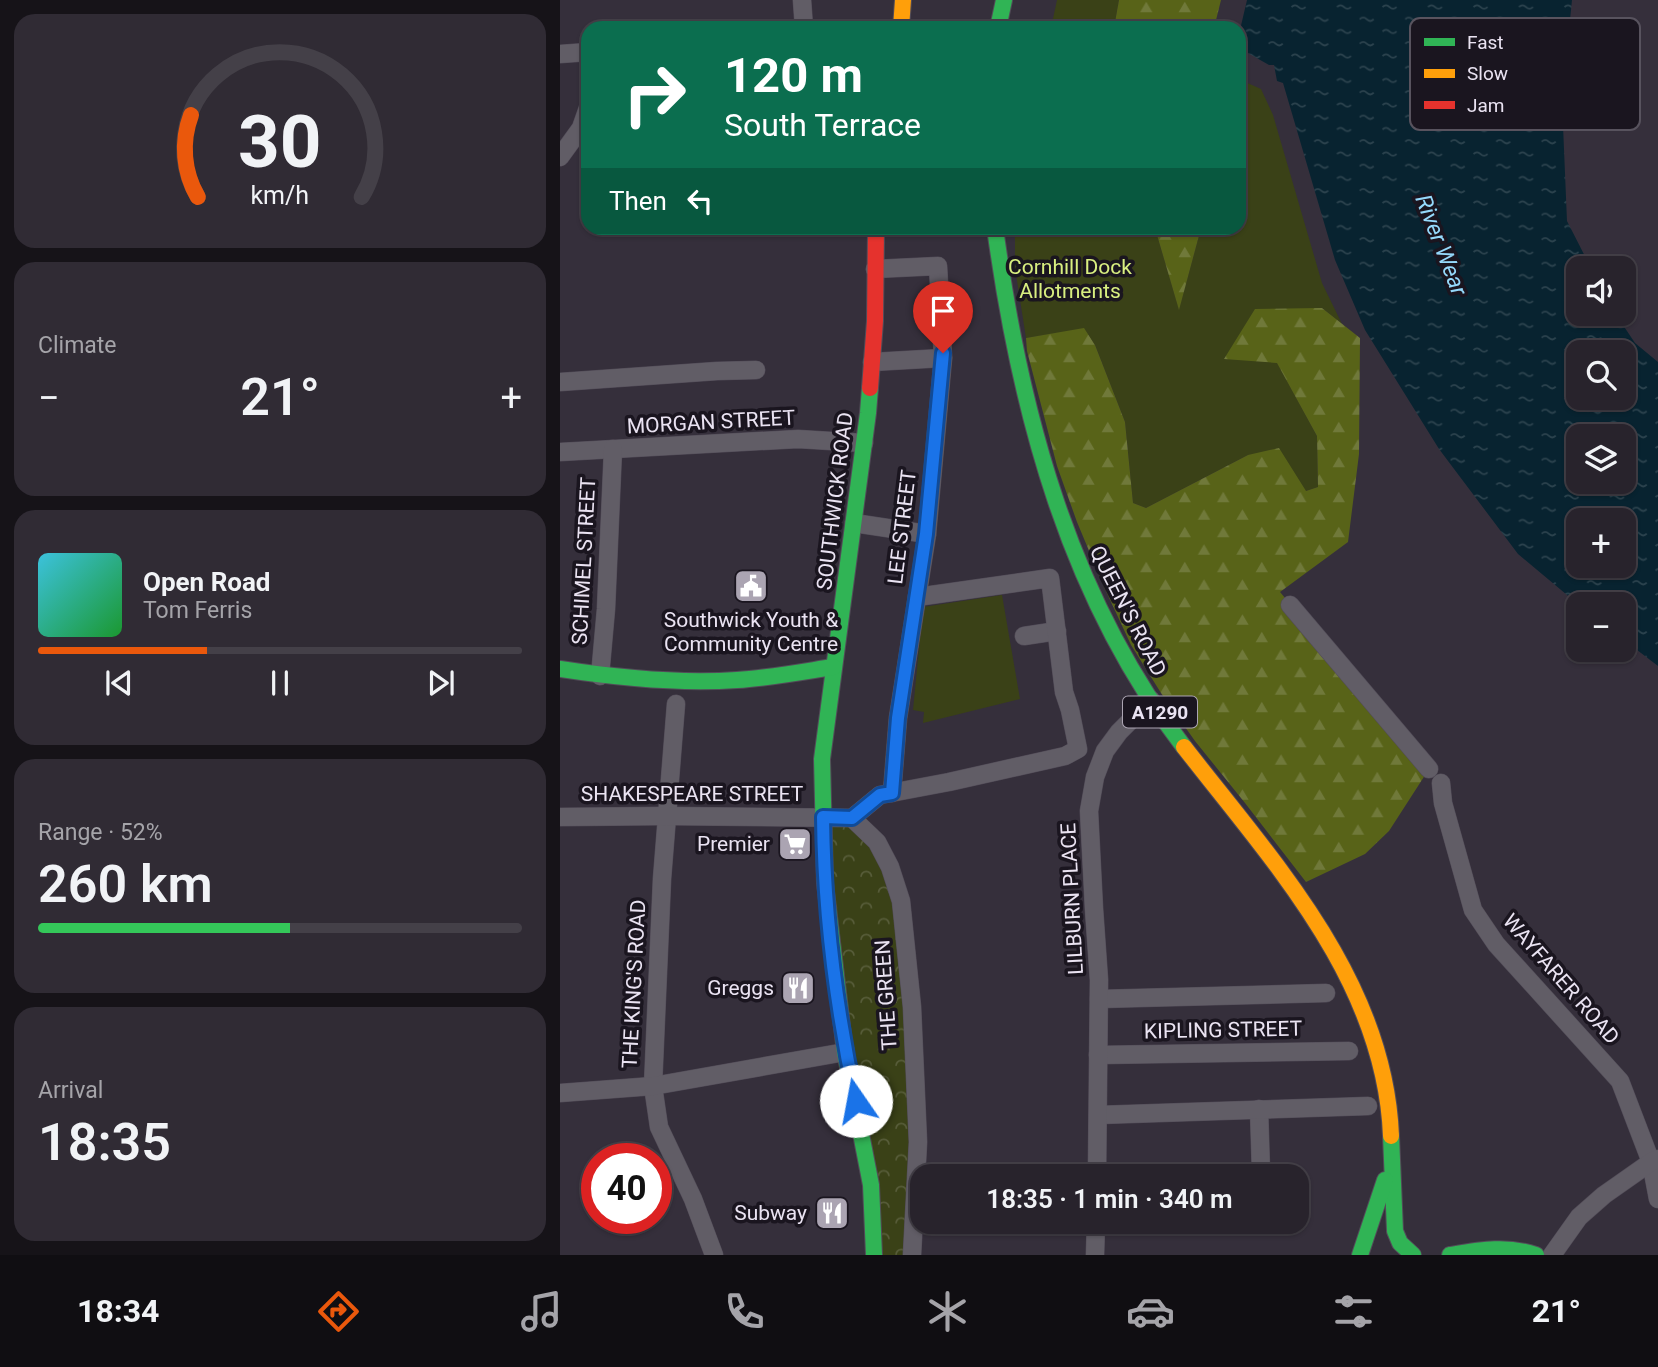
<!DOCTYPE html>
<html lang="en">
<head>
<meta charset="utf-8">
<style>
	:root { --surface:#28232c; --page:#302b34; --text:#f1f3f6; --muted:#a5a4a9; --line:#444048; --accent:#ea580c }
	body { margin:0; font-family:Roboto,sans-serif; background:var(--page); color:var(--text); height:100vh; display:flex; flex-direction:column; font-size:26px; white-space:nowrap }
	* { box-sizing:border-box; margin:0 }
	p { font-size:23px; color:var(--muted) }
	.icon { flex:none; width:38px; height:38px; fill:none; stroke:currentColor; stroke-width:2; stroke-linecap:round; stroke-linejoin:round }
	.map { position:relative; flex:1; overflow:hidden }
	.drawer { display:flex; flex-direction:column; gap:14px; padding:14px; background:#161318; width:560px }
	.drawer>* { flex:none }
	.hud { position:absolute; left:21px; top:21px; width:665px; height:214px; border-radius:21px; box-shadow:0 2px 5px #0004,0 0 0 2px var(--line); background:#0b6e4f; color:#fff; overflow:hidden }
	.fabs { position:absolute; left:1006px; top:256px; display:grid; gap:14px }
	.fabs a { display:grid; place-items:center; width:70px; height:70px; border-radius:14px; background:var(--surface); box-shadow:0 2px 5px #0004,0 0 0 2px var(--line); font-size:35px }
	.speed { position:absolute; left:21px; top:1143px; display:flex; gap:14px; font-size:35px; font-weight:700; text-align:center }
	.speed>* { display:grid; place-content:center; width:91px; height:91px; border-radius:50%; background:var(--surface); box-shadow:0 2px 5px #0004,0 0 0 2px var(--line); line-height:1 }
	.speed .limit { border:10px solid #d22; background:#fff; color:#111 }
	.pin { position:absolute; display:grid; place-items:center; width:60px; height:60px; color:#fff; margin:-72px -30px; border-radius:50% 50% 50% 0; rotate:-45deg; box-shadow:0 0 7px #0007 }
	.pin .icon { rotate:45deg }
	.me { position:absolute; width:77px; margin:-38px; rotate:348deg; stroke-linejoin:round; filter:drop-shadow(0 0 5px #0008) }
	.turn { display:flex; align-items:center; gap:24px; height:147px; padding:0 28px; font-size:32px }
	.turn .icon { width:91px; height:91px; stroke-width:2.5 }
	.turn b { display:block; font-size:49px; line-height:60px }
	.then { display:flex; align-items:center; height:66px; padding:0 28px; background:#0003; gap:14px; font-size:26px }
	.big { font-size:52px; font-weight:600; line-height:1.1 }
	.drawer .card { flex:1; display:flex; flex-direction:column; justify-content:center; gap:10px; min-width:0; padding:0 24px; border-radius:21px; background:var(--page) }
	.drawer .dial { align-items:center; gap:0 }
	.dial svg { height:182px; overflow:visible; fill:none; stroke:var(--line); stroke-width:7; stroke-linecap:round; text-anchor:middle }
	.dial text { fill:var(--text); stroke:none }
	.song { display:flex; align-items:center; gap:21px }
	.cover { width:84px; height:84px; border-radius:10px; background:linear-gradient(135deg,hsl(190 70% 55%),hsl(130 70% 35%)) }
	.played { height:7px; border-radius:4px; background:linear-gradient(90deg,var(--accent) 35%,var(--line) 35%) }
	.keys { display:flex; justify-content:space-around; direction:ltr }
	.heat { display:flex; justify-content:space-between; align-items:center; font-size:38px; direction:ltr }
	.charge { height:10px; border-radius:5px; background:linear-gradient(90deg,#34c759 52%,var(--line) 0) }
	.trip { position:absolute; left:350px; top:1164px; width:399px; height:70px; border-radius:21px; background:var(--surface); box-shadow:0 2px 5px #0004,0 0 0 2px var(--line); font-weight:600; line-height:70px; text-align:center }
	.tabs { display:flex; height:112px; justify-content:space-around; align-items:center; background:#100e12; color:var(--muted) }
	.tabs .icon { width:49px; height:49px }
	.tabs .on { color:var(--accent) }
	.tabs b { font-size:32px; color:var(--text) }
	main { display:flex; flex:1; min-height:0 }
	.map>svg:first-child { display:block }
</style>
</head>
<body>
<main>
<section class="drawer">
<div class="card dial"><svg viewBox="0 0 100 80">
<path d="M14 69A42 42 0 1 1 86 69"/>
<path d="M14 69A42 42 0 0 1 11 33" stroke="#ea580c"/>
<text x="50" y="56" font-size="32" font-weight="700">30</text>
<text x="50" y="72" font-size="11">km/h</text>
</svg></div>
<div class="card"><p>Climate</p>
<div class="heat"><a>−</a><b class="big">21°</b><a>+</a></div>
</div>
<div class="card">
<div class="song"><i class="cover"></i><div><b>Open Road</b><p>Tom Ferris</p></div></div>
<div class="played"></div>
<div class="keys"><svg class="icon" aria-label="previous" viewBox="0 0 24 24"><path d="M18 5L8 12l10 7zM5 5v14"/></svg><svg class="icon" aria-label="pause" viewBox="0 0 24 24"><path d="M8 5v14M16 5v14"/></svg><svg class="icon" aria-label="next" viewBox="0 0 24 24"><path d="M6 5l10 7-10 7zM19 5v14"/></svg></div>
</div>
<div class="card"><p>Range · 52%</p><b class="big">260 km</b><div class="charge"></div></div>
<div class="card"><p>Arrival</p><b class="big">18:35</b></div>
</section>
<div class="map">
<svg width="1098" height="1255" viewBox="0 0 1098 1255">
	<defs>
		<pattern id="forest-firs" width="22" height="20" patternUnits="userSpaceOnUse" patternTransform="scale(1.75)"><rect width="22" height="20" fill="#586318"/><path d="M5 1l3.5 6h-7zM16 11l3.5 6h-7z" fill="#70793a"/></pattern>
		<pattern id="park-crowns" width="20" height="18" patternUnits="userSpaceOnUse" patternTransform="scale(1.75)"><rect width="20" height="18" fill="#3a4117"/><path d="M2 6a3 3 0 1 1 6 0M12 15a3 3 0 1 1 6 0" fill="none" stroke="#575c39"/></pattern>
		<pattern id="water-ripples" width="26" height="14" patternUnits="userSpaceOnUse" patternTransform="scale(1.75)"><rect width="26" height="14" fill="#082330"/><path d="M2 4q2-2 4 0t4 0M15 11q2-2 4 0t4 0" fill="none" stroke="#2c434e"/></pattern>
	</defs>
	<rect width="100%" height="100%" fill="#352f3b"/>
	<g fill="#3a4117">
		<polygon points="497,0 559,0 554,28 491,28"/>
		<polygon points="683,81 701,89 713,115 762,283 782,324 762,308 664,358 717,362 757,436 758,487 746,491 688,455 586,508 573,503 565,422 535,345 524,329 466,338 455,268 455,228 595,228 619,309 641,228 679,228 679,87"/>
		<polygon points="442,595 460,699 363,723 364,712 353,710 363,607"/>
	</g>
	<g fill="url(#forest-firs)">
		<polygon points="559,0 661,0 654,28 554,28"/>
		<polygon points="595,228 641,228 619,310"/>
		<polygon points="762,308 800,338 799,454 788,542 720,592 869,769 829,831 805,854 746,882 685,803 635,741 601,693 571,645 545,589 517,522 497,466 467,351 466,338 524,328 535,345 565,422 573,503 586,508 688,455 719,448 746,491 758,487 757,436 717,363 664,359 695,309"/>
	</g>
	<polygon fill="url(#park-crowns)" points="263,817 292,818 330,867 352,1007 352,1255 314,1255"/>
	<path fill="url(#water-ripples)" fill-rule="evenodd" d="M687,0H1012L1002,101L1007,221L1031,268H1018V313H1055L1075,343L1098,362V666L1064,640V604H1018L1013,600L958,554L879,449L805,330L775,260L723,83L717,81L714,65H709L679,48V34ZM1018,352H1064V397H1018ZM1018,436H1064V481H1018ZM1018,520H1064V565H1018Z"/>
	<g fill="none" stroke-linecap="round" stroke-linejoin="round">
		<g stroke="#524c58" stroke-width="19">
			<g id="street">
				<polyline points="242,0 244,28"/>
				<polyline points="0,54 28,52"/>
				<polyline points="0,157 21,128 28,108"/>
				<polyline points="315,269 378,266 383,358 367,534 338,718 332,793"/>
				<polyline points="312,362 383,358"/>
				<polyline points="0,382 157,371 196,370"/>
				<polyline points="0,452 238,439 304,443"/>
				<polyline points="294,523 367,534"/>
				<polyline points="730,605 869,769"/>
				<polyline points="464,636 497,631"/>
				<polyline points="40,676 46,609 53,449"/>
				<polyline points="116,704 102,879 93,1086 99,1127 133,1199 154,1255"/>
				<polyline points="881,783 883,803 913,910 936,944 1060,1081 1091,1162 1098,1199"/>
				<polyline points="0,817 106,816 292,818 317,842 330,867 341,901 352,1007 358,1142 352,1255"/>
				<polyline points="292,818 320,795 389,782 505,756 518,749 510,710 504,692 490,578 357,597"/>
				<polyline points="539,999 766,993"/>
				<polyline points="538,1055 789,1051"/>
				<polyline points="0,1093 93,1086 285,1052"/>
				<polyline points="699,1109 701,1172"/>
				<polyline points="538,1115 808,1106"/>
				<polyline points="537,1176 539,980 534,909 529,811 535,777 545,751 559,732 591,700"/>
				<polyline points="535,1255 536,1222"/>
				<polyline points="992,1255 1019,1217 1044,1195 1091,1162 1098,1159"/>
			</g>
		</g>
		<g stroke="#524c58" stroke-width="18">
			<g id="fast">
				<polyline points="438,28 444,0"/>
				<path d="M435,228C460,412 509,598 624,747"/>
				<polyline points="310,388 308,413 262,759 265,883 285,1052 311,1185 314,1255"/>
				<path d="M0,669C58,678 118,684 177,680C209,678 241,672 273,667"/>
				<polyline points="831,1136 835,1231 840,1243 853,1255"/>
				<polyline points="800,1255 825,1180"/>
				<path d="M890,1255C920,1250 947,1245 976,1255"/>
			</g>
		</g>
		<g stroke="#524c58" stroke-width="18">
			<g id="slow">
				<polyline points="341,28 343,0"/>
				<path d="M624,747C714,863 825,981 831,1136"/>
			</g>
		</g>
		<g stroke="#524c58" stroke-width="18">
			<polyline id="jam" points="310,388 315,321 316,228"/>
		</g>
		<use href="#street" stroke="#615d66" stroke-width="18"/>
		<use href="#fast" stroke="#30b455" stroke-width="16"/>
		<use href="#slow" stroke="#ff9f0a" stroke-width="16"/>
		<use href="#jam" stroke="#e5322d" stroke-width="16"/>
	</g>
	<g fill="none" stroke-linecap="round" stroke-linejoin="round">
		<g stroke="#114b97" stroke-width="18">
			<path id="route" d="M296,1101C276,1008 264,912 263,817L292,818L320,795L332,793L338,718L366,534L383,353"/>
		</g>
		<use href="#route" stroke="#1a73e8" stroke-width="12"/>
	</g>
	<defs>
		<g id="civic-square" transform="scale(1.75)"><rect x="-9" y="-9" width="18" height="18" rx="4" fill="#aba4b2" stroke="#1a151f"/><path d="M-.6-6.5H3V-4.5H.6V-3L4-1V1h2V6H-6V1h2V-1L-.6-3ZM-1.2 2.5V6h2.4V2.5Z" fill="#fff"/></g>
		<g id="supermarket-square" transform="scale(1.75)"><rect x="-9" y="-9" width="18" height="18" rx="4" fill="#aba4b2" stroke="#1a151f"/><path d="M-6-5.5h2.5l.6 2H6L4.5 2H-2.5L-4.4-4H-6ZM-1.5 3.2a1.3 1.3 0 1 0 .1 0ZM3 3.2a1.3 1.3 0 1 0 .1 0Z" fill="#fff"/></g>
		<g id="restaurant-square" transform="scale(1.75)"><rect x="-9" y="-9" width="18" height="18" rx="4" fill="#aba4b2" stroke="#1a151f"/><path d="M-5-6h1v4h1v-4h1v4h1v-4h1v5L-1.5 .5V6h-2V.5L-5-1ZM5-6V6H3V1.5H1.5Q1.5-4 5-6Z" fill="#fff"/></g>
	</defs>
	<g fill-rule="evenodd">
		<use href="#civic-square" x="191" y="586"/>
		<use href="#supermarket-square" x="235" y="844"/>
		<use href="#restaurant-square" x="238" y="988"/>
		<use href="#restaurant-square" x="272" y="1213"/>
	</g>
	<g text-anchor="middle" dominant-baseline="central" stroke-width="7" stroke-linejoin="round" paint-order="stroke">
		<rect fill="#1a151f" stroke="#aca5b3" stroke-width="2" x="563" y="696.5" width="74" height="31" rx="5"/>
		<g font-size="19" font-weight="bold" fill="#eae3f2">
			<text x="600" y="712">A1290</text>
		</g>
		<g font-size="21" fill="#d9ef80" stroke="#1a151f">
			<text x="510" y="267">Cornhill Dock<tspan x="510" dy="24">Allotments</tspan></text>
		</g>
		<g font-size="21" fill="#eae3f2" stroke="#1a151f">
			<text transform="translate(151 422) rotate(-3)">MORGAN STREET</text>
			<text transform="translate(275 501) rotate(-83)">SOUTHWICK ROAD</text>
			<text transform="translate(342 527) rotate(-83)">LEE STREET</text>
			<text transform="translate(24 561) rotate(-87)">SCHIMEL STREET</text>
			<text transform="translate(568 611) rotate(63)">QUEEN'S ROAD</text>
			<text x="132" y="794">SHAKESPEARE STREET</text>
			<text transform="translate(512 899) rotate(-93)">LILBURN PLACE</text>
			<text transform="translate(1001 979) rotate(49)">WAYFARER ROAD</text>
			<text transform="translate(74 984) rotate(-87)">THE KING'S ROAD</text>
			<text transform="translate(326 995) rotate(-94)">THE GREEN</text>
			<text transform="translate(663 1030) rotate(-1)">KIPLING STREET</text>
		</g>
		<g font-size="21" fill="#eae3f2" stroke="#1a151f" text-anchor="end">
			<text x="191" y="620" text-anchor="middle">Southwick Youth &amp;<tspan x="191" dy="24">Community Centre</tspan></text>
			<text x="210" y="844">Premier</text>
			<text x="214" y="988">Greggs</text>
			<text x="247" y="1213">Subway</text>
		</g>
		<g font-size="23" font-style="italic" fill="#95d9fb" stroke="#1a151f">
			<text transform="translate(881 245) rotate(69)">River Wear</text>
		</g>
	</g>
	<rect x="850" y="18" width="230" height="112" rx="10" fill="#1a151f" stroke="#58535e" stroke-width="2"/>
	<rect x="864" y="38" width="31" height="8" fill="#30b455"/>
	<rect x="864" y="69" width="31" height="9" fill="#ff9f0a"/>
	<rect x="864" y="101" width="31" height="8" fill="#e5322d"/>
	<g font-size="19" fill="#eae3f2">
		<text x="907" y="49">Fast</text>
		<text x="907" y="80">Slow</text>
		<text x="907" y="112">Jam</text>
	</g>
</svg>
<div class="fabs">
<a><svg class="icon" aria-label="sound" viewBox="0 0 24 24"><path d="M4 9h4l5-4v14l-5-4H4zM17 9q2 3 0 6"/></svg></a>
<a><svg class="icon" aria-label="search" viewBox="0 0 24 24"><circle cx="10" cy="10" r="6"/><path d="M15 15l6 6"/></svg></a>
<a><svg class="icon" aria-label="layers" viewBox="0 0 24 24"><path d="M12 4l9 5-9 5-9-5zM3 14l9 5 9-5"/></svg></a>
<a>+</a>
<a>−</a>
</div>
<div class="speed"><div class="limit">40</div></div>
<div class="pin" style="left:383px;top:353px;background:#d93025"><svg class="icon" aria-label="arrive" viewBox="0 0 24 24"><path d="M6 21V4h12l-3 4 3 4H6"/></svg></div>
<svg class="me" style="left:296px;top:1101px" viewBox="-20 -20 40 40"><circle r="19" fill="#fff"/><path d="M0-13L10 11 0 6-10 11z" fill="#1a73e8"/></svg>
<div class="trip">18:35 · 1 min · 340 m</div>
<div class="hud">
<div class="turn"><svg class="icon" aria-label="right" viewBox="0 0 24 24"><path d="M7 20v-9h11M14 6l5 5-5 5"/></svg><div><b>120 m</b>South Terrace</div></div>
<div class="then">Then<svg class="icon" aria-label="left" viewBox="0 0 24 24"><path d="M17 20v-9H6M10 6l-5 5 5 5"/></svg></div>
</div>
</div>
</main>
<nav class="tabs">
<b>18:34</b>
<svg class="icon on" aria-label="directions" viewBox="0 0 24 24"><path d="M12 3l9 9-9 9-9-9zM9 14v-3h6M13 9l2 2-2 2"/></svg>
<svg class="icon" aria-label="music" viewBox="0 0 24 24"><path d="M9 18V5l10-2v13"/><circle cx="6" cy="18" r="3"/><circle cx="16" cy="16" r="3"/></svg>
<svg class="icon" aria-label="phone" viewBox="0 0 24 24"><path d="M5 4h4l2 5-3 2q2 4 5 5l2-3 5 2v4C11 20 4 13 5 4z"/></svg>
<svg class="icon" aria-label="climate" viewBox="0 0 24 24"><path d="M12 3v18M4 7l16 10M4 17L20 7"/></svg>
<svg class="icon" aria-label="car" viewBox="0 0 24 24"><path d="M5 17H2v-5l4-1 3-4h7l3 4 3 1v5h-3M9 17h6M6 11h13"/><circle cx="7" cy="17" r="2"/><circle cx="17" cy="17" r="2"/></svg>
<svg class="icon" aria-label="filters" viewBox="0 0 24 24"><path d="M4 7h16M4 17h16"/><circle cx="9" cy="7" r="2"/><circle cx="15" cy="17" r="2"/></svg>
<b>21°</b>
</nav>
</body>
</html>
